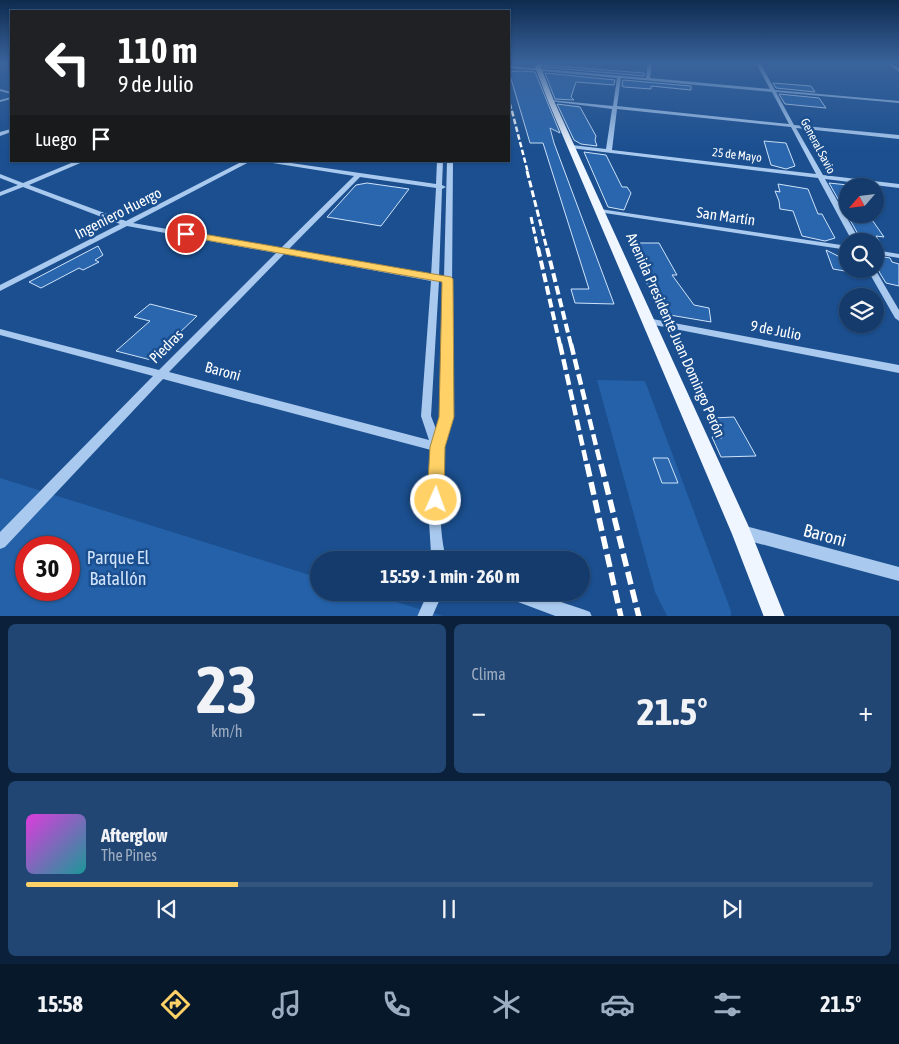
<!DOCTYPE html>
<html lang="es">
<head>
<meta charset="utf-8">
<style>
	:root { --surface:#143b6b; --page:#214673; --text:#f1f3f6; --muted:#9dadc1; --line:#33557e; --accent:#ffd166 }
	body { margin:0; font-family:"Asap Condensed",sans-serif; background:var(--page); color:var(--text); height:100vh; display:flex; flex-direction:column; font-size:19px; white-space:nowrap }
	* { box-sizing:border-box; margin:0 }
	p { font-size:16px; color:var(--muted) }
	.icon { flex:none; width:28px; height:28px; fill:none; stroke:currentColor; stroke-width:2; stroke-linecap:round; stroke-linejoin:round }
	.map { position:relative; height:616px; overflow:hidden }
	.drawer { display:flex; flex-direction:column; gap:8px; padding:8px; background:#0b203b; flex:1 }
	.drawer>* { flex:none }
	.banner { position:absolute; left:10px; top:10px; width:500px; height:152px; border-radius:0px; box-shadow:0 1px 4px #0004,0 0 0 1px var(--line); background:#202124; color:#fff; overflow:hidden }
	.needle { width:32px; rotate:242deg }
	.controls { position:absolute; left:839px; top:178px; display:grid; gap:10px }
	.controls a { display:grid; place-items:center; width:45px; height:45px; border-radius:50%; background:var(--surface); box-shadow:0 1px 4px #0004,0 0 0 1px var(--line); font-size:25px }
	.speed { position:absolute; left:15px; top:536px; display:flex; gap:10px; font-size:25px; font-weight:700; text-align:center }
	.speed>* { display:grid; place-content:center; width:65px; height:65px; border-radius:50%; background:var(--surface); box-shadow:0 1px 4px #0004,0 0 0 1px var(--line); line-height:1 }
	.speed .limit { border:8px solid #d22; background:#fff; color:#111 }
	.pin { position:absolute; display:grid; place-items:center; width:42px; height:42px; color:#fff; margin:-21px; border:2px solid #fff; border-radius:50%; box-shadow:0 1px 5px #0007 }
	.me { position:absolute; width:55px; margin:-28px; rotate:2deg; stroke-linejoin:round; filter:drop-shadow(0 0 4px #0008) }
	.turn { display:flex; align-items:center; gap:18px; height:105px; padding:0 25px; font-size:22px }
	.turn .icon { width:65px; height:65px; stroke-width:2.5 }
	.turn b { display:block; font-size:35px; line-height:42px }
	.then { display:flex; align-items:center; height:48px; padding:0 25px; background:#0003; gap:10px; font-size:19px }
	.big { font-size:38px; font-weight:700; line-height:1.1 }
	.drawer .widget { flex:1; display:flex; flex-direction:column; justify-content:center; gap:8px; min-width:0; padding:0 18px; border-radius:8px; background:var(--page) }
	.drawer .dial { align-items:center; gap:0 }
	.dial b { font-size:65px; line-height:1 }
	.song { display:flex; align-items:center; gap:15px }
	.cover { width:60px; height:60px; border-radius:8px; background:linear-gradient(135deg,hsl(300 70% 55%),hsl(180 70% 35%)) }
	.played { height:5px; border-radius:2px; background:linear-gradient(90deg,var(--accent) 25%,var(--line) 25%) }
	.keys { display:flex; justify-content:space-around; direction:ltr }
	.heat { display:flex; justify-content:space-between; align-items:center; font-size:28px; direction:ltr }
	.drawer .tiles { flex:1; display:grid; gap:8px; grid-template-columns:1fr 1fr }
	.widget:last-child { grid-column:span 2 }
	.trip { position:absolute; left:310px; top:551px; width:280px; height:50px; border-radius:25px; background:var(--surface); box-shadow:0 1px 4px #0004,0 0 0 1px var(--line); font-weight:700; line-height:50px; text-align:center }
	.menu { display:flex; height:80px; justify-content:space-around; align-items:center; background:#08182b; color:var(--muted) }
	.menu .icon { width:35px; height:35px }
	.menu .active { color:var(--accent) }
	.menu b { font-size:22px; color:var(--text) }
	.map>svg:first-child { display:block }
</style>
</head>
<body>
<div class="map">
<svg width="899" height="617" viewBox="0 0 899 617">
	<rect width="100%" height="100%" fill="#1b4f8f"/>
	<g fill="#2461a8" fill-rule="evenodd">
		<polygon points="597,380 645,381 731,611 731,616 667,616 655,592"/>
		<path d="M0,478L319,578V592L366,593L443,616H0ZM26,548H69V590H26Z"/>
	</g>
	<g fill="#2a66ad" stroke="#cfe3fa">
		<polygon points="545,65 643,73 645,74 644,76 543,67"/>
		<polygon points="519,71 535,72 560,133 550,128 554,143 614,304 575,303 571,289 589,289 543,143 530,143 509,72"/>
		<polygon points="545,73 615,80 614,85 576,82 571,97 574,100 555,99"/>
		<polygon points="623,80 691,86 691,90 651,86 651,89 624,87 622,86"/>
		<polygon points="773,83 811,86 815,92 776,88"/>
		<polygon points="779,94 819,98 826,108 785,104"/>
		<polygon points="557,104 580,107 596,136 595,140 597,146 581,144 574,140"/>
		<polygon points="764,141 786,143 795,166 786,169 771,165"/>
		<polygon points="584,152 606,155 622,187 627,187 631,193 624,210 608,207"/>
		<polygon points="367,183 409,189 381,226 327,217 356,185"/>
		<polygon points="829,183 848,185 848,214 868,214 884,237 876,236 879,241 862,241"/>
		<polygon points="778,184 808,189 818,214 822,214 835,238 825,241 802,236 793,211 780,209 779,201 775,191 780,192"/>
		<polygon points="628,243 659,243 677,275 672,275 694,305 709,308 711,322 664,314 649,288"/>
		<polygon points="98,246 103,255 95,260 99,262 83,270 79,268 41,288 29,282"/>
		<polygon points="826,250 846,260 848,269 851,272 833,269"/>
		<polygon points="884,257 890,258 892,262 899,264 899,286 886,283 881,275 875,264"/>
		<polygon points="150,304 197,316 151,360 116,351 150,321 134,317"/>
		<polygon points="734,417 746,438 756,456 721,457 712,437 722,438 712,418"/>
		<polygon points="653,458 668,458 678,483 662,483"/>
	</g>
	<g fill="none" stroke-linecap="round" stroke-linejoin="round">
		<g fill="#a9c9ee" fill-rule="evenodd">
			<path d="M648,63H652L650,78L770,89L756,63H760L775,90L899,101V103L776,92L794,125L899,135V139L796,128L823,175L899,184V188L825,179L860,241H852L818,178L570,148L569,147L572,145L606,149L612,109L549,101L551,100L613,106L617,78L509,68V66L646,78ZM621,78L772,92L789,124L617,106ZM617,109L791,127L816,174L612,150Z"/>
			<polygon points="887,63 891,63 899,69 899,72"/>
			<polygon points="0,89 11,92 11,94 0,91"/>
			<polygon points="11,97 11,99 0,102 0,100"/>
			<polygon points="11,129 11,132 0,136 0,132"/>
			<path d="M76,161H85L29,185L126,221L243,161H251L133,223L280,249L354,176L260,161H277L436,184L437,161H443L442,185L446,187L442,189L439,277H444L447,161H453L451,417C449,427 444,437 443,447C439,473 438,537 447,560H433L431,553L428,506L431,450L163,379L5,547L0,549V532L153,376L0,335V329L159,370L276,253L127,226L0,291V285L120,224L23,187L0,196V192L18,185L0,178V174L23,183ZM360,177L436,188L431,276L288,250ZM284,254L431,281L421,416L429,440L169,372ZM439,281H444L441,417L436,429L431,416Z"/>
			<polygon points="600,209 848,246 848,250 598,212 598,210"/>
			<polygon points="875,250 899,254 899,258 875,254"/>
			<polygon points="867,269 875,269 899,310 899,321 895,318"/>
			<polygon points="647,318 899,365 899,373 644,323 642,321"/>
			<polygon points="742,525 899,567 899,581 742,539 737,537 735,532 737,527"/>
			<polygon points="428,592 443,592 432,617 417,617"/>
			<polygon points="503,592 531,592 585,610 590,612 592,617 558,617 505,597"/>
		</g>
		<polygon fill="#f0f6ff" fill-rule="evenodd" points="538,63 544,63 541,67 554,101 748,525 785,617 764,617 732,534 548,101 535,67"/>
		<polyline stroke="#fff" stroke-width="2" stroke-dasharray="4.5 2" stroke-linecap="butt" points="509,98 512,112"/>
		<polyline stroke="#fff" stroke-width="2.5" stroke-dasharray="5.5 2.5" stroke-linecap="butt" points="512,111 528,173"/>
		<g stroke="#fff" stroke-width="3" stroke-dasharray="7 3" stroke-linecap="butt">
			<polyline points="527,171 547,249"/>
			<polyline points="531,217 538,249"/>
		</g>
		<g stroke="#fff" stroke-width="4" stroke-dasharray="9 4" stroke-linecap="butt">
			<polyline points="538,248 560,345"/>
			<polyline points="547,248 571,345"/>
		</g>
		<g stroke="#fff" stroke-width="4.5" stroke-dasharray="11 4.5" stroke-linecap="butt">
			<polyline points="560,344 587,466"/>
			<polyline points="571,344 601,466"/>
		</g>
		<g stroke="#fff" stroke-width="5.5" stroke-dasharray="13 5.5" stroke-linecap="butt">
			<polyline points="587,464 621,617"/>
			<polyline points="601,464 639,617"/>
		</g>
	</g>
	<linearGradient id="sky" x2="0" y2="1"><stop stop-color="#0f2b4f"/><stop offset="0.42" stop-color="#39639b"/><stop offset="1" stop-color="#39639b" stop-opacity="0"/></linearGradient>
	<rect width="899" height="149" fill="url(#sky)"/>
	<polygon fill="#ffd166" stroke="#a68842" points="186,231 451,277 453,279 454,417 445,447 444,500 441,506 436,508 430,506 427,500 430,447 439,417 442,282 183,236 183,232"/>
	<g text-anchor="middle" dominant-baseline="central" stroke-width="5" stroke-linejoin="round" paint-order="stroke">
		<g font-size="12" fill="#fff" stroke="#1b4f8f">
			<text transform="translate(818 146) rotate(62)">General Savio</text>
			<text transform="translate(737 155) rotate(7)">25 de Mayo</text>
		</g>
		<g font-size="15" fill="#fff" stroke="#1b4f8f">
			<text transform="translate(118 213) rotate(-27)">Ingeniero Huergo</text>
			<text transform="translate(726 216) rotate(8)">San Martín</text>
			<text transform="translate(776 330) rotate(11)">9 de Julio</text>
			<text transform="translate(676 335) rotate(66)">Avenida Presidente Juan Domingo Perón</text>
			<text transform="translate(166 346) rotate(-45)">Piedras</text>
			<text transform="translate(223 371) rotate(15)">Baroni</text>
		</g>
		<g font-size="18" fill="#fff" stroke="#1b4f8f">
			<text transform="translate(825 535) rotate(15)">Baroni</text>
		</g>
		<g font-size="18" fill="#cfe3fa" stroke="#1b4f8f">
			<text x="118" y="557">Parque El<tspan x="118" dy="21">Batallón</tspan></text>
		</g>
	</g>
</svg>
<div class="controls">
<a><svg class="needle" viewBox="-14 -14 28 28"><path d="M0-13l5 13h-10z" fill="#e53935"/><path d="M0 13l5-13h-10z" fill="#9dadc1"/></svg></a>
<a><svg class="icon" aria-label="search" viewBox="0 0 24 24"><circle cx="10" cy="10" r="6"/><path d="M15 15l6 6"/></svg></a>
<a><svg class="icon" aria-label="layers" viewBox="0 0 24 24"><path d="M12 4l9 5-9 5-9-5zM3 14l9 5 9-5"/></svg></a>
</div>
<div class="speed"><div class="limit">30</div></div>
<div class="pin" style="left:186px;top:234px;background:#d93025"><svg class="icon" aria-label="arrive" viewBox="0 0 24 24"><path d="M6 21V4h12l-3 4 3 4H6"/></svg></div>
<svg class="me" style="left:436px;top:500px" viewBox="-20 -20 40 40"><circle r="17" fill="#ffd166" stroke="#fff" stroke-width="3"/><path d="M0-11L8 9 0 5-8 9z" fill="#fff"/></svg>
<div class="trip">15:59 · 1 min · 260 m</div>
<div class="banner">
<div class="turn"><svg class="icon" aria-label="left" viewBox="0 0 24 24"><path d="M17 20v-9H6M10 6l-5 5 5 5"/></svg><div><b>110 m</b>9 de Julio</div></div>
<div class="then">Luego<svg class="icon" aria-label="arrive" viewBox="0 0 24 24"><path d="M6 21V4h12l-3 4 3 4H6"/></svg></div>
</div>
</div>
<section class="drawer">
<div class="tiles">
<div class="widget dial"><b>23</b><p>km/h</p></div>
<div class="widget"><p>Clima</p>
<div class="heat"><a>−</a><b class="big">21.5°</b><a>+</a></div>
</div>
<div class="widget">
<div class="song"><i class="cover"></i><div><b>Afterglow</b><p>The Pines</p></div></div>
<div class="played"></div>
<div class="keys"><svg class="icon" aria-label="previous" viewBox="0 0 24 24"><path d="M18 5L8 12l10 7zM5 5v14"/></svg><svg class="icon" aria-label="pause" viewBox="0 0 24 24"><path d="M8 5v14M16 5v14"/></svg><svg class="icon" aria-label="next" viewBox="0 0 24 24"><path d="M6 5l10 7-10 7zM19 5v14"/></svg></div>
</div>
</div>
</section>
<nav class="menu">
<b>15:58</b>
<svg class="icon active" aria-label="directions" viewBox="0 0 24 24"><path d="M12 3l9 9-9 9-9-9zM9 14v-3h6M13 9l2 2-2 2"/></svg>
<svg class="icon" aria-label="music" viewBox="0 0 24 24"><path d="M9 18V5l10-2v13"/><circle cx="6" cy="18" r="3"/><circle cx="16" cy="16" r="3"/></svg>
<svg class="icon" aria-label="phone" viewBox="0 0 24 24"><path d="M5 4h4l2 5-3 2q2 4 5 5l2-3 5 2v4C11 20 4 13 5 4z"/></svg>
<svg class="icon" aria-label="climate" viewBox="0 0 24 24"><path d="M12 3v18M4 7l16 10M4 17L20 7"/></svg>
<svg class="icon" aria-label="car" viewBox="0 0 24 24"><path d="M5 17H2v-5l4-1 3-4h7l3 4 3 1v5h-3M9 17h6M6 11h13"/><circle cx="7" cy="17" r="2"/><circle cx="17" cy="17" r="2"/></svg>
<svg class="icon" aria-label="filters" viewBox="0 0 24 24"><path d="M4 7h16M4 17h16"/><circle cx="9" cy="7" r="2"/><circle cx="15" cy="17" r="2"/></svg>
<b>21.5°</b>
</nav>
</body>
</html>
